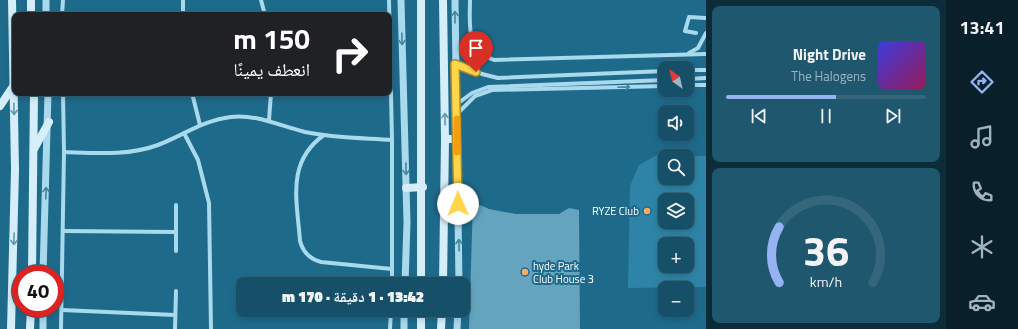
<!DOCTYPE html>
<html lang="ar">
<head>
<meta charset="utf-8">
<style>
	:root { --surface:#165068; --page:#1f576e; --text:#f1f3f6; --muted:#9eb5c0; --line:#35677c; --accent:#95b2f1 }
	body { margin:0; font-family:"Titillium Web","Noto Naskh Arabic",sans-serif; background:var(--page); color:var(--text); direction:rtl; height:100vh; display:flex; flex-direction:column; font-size:15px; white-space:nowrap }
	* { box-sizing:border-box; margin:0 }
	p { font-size:13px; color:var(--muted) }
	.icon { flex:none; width:22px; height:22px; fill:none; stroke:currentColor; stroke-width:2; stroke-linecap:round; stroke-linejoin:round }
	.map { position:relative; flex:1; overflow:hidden; direction:ltr }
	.drawer { display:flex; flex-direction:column; gap:6px; padding:6px; background:#0c2c39; width:240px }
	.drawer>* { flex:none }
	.top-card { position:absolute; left:12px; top:12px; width:380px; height:84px; border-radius:8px; box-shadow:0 2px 6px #0003,0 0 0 1px var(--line); direction:rtl; background:#202124; color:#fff; overflow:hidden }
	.needle { width:26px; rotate:326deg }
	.buttons { position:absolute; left:658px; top:61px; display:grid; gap:8px }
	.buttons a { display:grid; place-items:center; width:36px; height:36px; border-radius:8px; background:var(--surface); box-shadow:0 2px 6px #0003,0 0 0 1px var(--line); font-size:20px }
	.speed { position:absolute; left:12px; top:265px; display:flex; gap:8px; font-size:20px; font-weight:700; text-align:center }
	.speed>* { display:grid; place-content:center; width:52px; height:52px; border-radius:50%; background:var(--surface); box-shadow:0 2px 6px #0003,0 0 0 1px var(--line); line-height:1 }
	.speed .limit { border:6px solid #d22; background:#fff; color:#111 }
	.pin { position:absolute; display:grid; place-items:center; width:34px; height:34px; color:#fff; margin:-41px -17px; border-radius:50% 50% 50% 0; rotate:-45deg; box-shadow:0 0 4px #0007 }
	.pin .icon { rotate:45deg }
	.me { position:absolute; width:44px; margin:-22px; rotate:359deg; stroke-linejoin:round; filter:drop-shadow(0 0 3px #0008) }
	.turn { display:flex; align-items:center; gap:14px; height:84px; padding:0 16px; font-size:18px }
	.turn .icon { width:52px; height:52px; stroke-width:2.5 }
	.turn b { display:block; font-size:28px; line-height:34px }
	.drawer .widget { flex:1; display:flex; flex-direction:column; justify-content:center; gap:6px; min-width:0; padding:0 14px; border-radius:8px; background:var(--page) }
	.drawer .dial { align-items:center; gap:0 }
	.dial svg { height:104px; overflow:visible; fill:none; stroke:var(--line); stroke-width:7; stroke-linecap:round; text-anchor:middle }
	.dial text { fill:var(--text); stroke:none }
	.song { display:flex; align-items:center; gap:12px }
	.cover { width:48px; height:48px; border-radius:6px; background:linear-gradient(135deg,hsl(240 70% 55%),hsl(330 70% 35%)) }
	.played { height:4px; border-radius:2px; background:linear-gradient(90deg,var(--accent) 55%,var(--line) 55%) }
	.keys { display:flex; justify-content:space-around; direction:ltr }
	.trip { position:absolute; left:236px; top:277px; width:234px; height:40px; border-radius:8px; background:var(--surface); box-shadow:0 2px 6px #0003,0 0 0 1px var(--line); font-weight:800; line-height:40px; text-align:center; direction:rtl }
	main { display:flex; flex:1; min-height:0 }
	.dock { display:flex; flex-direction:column; width:72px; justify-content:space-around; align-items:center; background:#09202a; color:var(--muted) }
	.dock .icon { width:28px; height:28px }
	.dock .on { color:var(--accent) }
	.dock b { font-size:18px; color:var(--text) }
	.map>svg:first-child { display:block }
</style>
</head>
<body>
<main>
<nav class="dock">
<b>13:41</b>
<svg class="icon on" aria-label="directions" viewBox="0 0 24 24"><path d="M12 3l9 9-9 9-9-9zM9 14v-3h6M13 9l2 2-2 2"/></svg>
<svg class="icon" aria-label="music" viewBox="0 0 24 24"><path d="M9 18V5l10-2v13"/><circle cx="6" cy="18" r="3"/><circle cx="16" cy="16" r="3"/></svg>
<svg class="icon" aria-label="phone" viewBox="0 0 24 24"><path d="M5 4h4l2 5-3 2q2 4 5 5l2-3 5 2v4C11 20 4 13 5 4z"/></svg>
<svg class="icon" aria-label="climate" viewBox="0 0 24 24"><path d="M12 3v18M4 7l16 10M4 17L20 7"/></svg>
<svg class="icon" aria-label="car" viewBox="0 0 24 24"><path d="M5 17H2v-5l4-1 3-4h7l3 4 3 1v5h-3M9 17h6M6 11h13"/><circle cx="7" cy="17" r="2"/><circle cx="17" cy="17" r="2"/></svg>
</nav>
<section class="drawer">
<div class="widget">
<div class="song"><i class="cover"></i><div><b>Night Drive</b><p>The Halogens</p></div></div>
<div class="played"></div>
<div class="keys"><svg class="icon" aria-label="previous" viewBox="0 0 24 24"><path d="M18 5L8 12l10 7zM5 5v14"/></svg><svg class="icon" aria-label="pause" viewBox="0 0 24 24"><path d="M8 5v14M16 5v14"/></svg><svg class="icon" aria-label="next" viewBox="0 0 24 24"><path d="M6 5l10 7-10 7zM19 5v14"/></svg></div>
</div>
<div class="widget dial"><svg viewBox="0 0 100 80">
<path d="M14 69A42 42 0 1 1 86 69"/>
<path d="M14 69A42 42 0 0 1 14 26" stroke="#95b2f1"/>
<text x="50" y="56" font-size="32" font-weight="700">36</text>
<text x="50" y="72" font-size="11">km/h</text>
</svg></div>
</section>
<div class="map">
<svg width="706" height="329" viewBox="0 0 706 329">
	<rect width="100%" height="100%" fill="#1e6a8b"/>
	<path fill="#2e84a6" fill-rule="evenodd" d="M657,155L706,156V287L628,288L630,186L639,165ZM665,156H687V178H665ZM665,200H687V222H665ZM665,244H687V266H665Z"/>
	<polygon fill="#64a4bf" points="473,202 489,209 516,214 559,214 569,208 579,210 580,329 469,329"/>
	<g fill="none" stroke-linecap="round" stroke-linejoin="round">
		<g stroke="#a9d9ec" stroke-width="4">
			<polyline points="261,0 265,15"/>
			<polyline points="389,0 392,140 392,284"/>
			<path d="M470,0C470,25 465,49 494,60L706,54"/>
			<polyline points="62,15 63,0"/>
			<polyline points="183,15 183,0"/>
			<polyline points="696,33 685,31 689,17 706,18"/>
			<polyline points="689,53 698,48 706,33"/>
			<polyline points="455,64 466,66 482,74 498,78 665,71"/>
			<polyline points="687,70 706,70"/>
			<polyline points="687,79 706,78"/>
			<polyline points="687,85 706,85"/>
			<polyline points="192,93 200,125"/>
			<polyline points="457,104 472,93 488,87 665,80"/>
			<polyline points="458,113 475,96 492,90 665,86"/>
			<polyline points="269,120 271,93"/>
			<polyline points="184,133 198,160 209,203 211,329"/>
			<path d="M324,135C286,162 297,200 300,241C303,252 309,259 321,262L392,269"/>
			<path d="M64,152C95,153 128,156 158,145C182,136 204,120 231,117C257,114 280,126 305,132C333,138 363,138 392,140"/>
			<polyline points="176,205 176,251"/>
			<polyline points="63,231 176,232"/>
			<polyline points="62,310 175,315"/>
			<polyline points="61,329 64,152 63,93"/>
			<polyline points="175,329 176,291"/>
			<polyline points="390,329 391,310"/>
		</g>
		<g stroke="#a9d9ec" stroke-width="7">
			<polyline points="46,0 46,15"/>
			<polyline points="401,0 407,222 405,284"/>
			<polyline points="455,0 459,284"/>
			<polyline points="43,274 48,93"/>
			<polyline points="43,329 43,308"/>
			<polyline points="404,329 404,310"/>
			<polyline points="457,329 458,310"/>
		</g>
		<g stroke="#d5eef9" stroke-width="8">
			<polyline points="31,0 31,15"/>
			<polyline points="421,0 421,284"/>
			<polyline points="443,0 445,139 443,284"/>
			<polyline points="0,106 14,85"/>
			<polyline points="445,139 457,139"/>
			<polyline points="34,149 49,122"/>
			<polyline points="406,188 423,187"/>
			<polyline points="32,274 34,93"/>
			<polyline points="443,283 459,283"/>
			<polyline points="11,329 15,170 12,0"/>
			<polyline points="30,329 31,308"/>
			<polyline points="421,329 421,310"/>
			<polyline points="441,329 442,310"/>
		</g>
	</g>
	<defs><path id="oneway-shaft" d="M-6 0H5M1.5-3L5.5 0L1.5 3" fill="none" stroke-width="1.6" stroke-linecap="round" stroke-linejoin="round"/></defs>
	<g stroke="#4186a3">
		<use href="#oneway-shaft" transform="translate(455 17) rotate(-90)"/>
		<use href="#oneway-shaft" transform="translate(402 39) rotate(89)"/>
		<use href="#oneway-shaft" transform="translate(624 87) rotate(-2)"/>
		<use href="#oneway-shaft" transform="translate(406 169) rotate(89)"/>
		<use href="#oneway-shaft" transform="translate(46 193) rotate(-88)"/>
		<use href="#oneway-shaft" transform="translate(459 245) rotate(-91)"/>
	</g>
	<g stroke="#5e98b2">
		<use href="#oneway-shaft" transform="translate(14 109) rotate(89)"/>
		<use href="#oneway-shaft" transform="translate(445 119) rotate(-91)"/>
		<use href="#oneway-shaft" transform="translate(14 239) rotate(91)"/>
	</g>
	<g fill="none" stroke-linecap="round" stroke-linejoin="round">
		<g stroke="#a68a30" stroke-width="10">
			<polyline id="route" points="458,204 455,64 476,72"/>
		</g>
		<use href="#route" stroke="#ffd54a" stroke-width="7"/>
		<polyline stroke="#f59e0b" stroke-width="7" points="457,119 457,152"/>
	</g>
	<g fill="#fbaa68" stroke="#1e6a8b" stroke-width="1.5">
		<circle cx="647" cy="211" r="4"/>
		<circle cx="525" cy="272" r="4"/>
	</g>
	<g text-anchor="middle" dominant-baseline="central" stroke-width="4" stroke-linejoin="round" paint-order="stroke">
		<g font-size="11" fill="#fff" stroke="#1e6a8b" text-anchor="end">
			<text x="639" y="211">RYZE Club</text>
			<text x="533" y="266" text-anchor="start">hyde Park<tspan x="533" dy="13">Club House 3</tspan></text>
		</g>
	</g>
</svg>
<div class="buttons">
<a><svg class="needle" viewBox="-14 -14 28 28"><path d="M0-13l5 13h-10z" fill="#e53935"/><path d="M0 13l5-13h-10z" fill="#9eb5c0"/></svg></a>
<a><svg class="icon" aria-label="sound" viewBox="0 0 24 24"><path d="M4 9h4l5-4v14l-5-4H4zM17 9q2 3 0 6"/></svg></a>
<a><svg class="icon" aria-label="search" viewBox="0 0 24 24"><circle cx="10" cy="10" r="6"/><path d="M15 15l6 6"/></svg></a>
<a><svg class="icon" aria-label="layers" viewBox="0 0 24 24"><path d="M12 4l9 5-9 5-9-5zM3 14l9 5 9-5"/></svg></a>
<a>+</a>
<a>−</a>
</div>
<div class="speed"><div class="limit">40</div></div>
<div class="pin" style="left:476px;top:72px;background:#d93025"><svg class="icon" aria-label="arrive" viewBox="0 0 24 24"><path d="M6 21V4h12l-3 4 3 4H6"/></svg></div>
<svg class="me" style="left:458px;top:204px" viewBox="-20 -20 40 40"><circle r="19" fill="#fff"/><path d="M0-13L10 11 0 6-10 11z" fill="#ffd54a"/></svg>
<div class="trip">13:42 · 1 دقيقة · 170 m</div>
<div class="top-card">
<div class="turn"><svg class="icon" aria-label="right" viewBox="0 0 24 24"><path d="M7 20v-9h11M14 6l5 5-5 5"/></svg><div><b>150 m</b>انعطف يمينًا</div></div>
</div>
</div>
</main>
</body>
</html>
